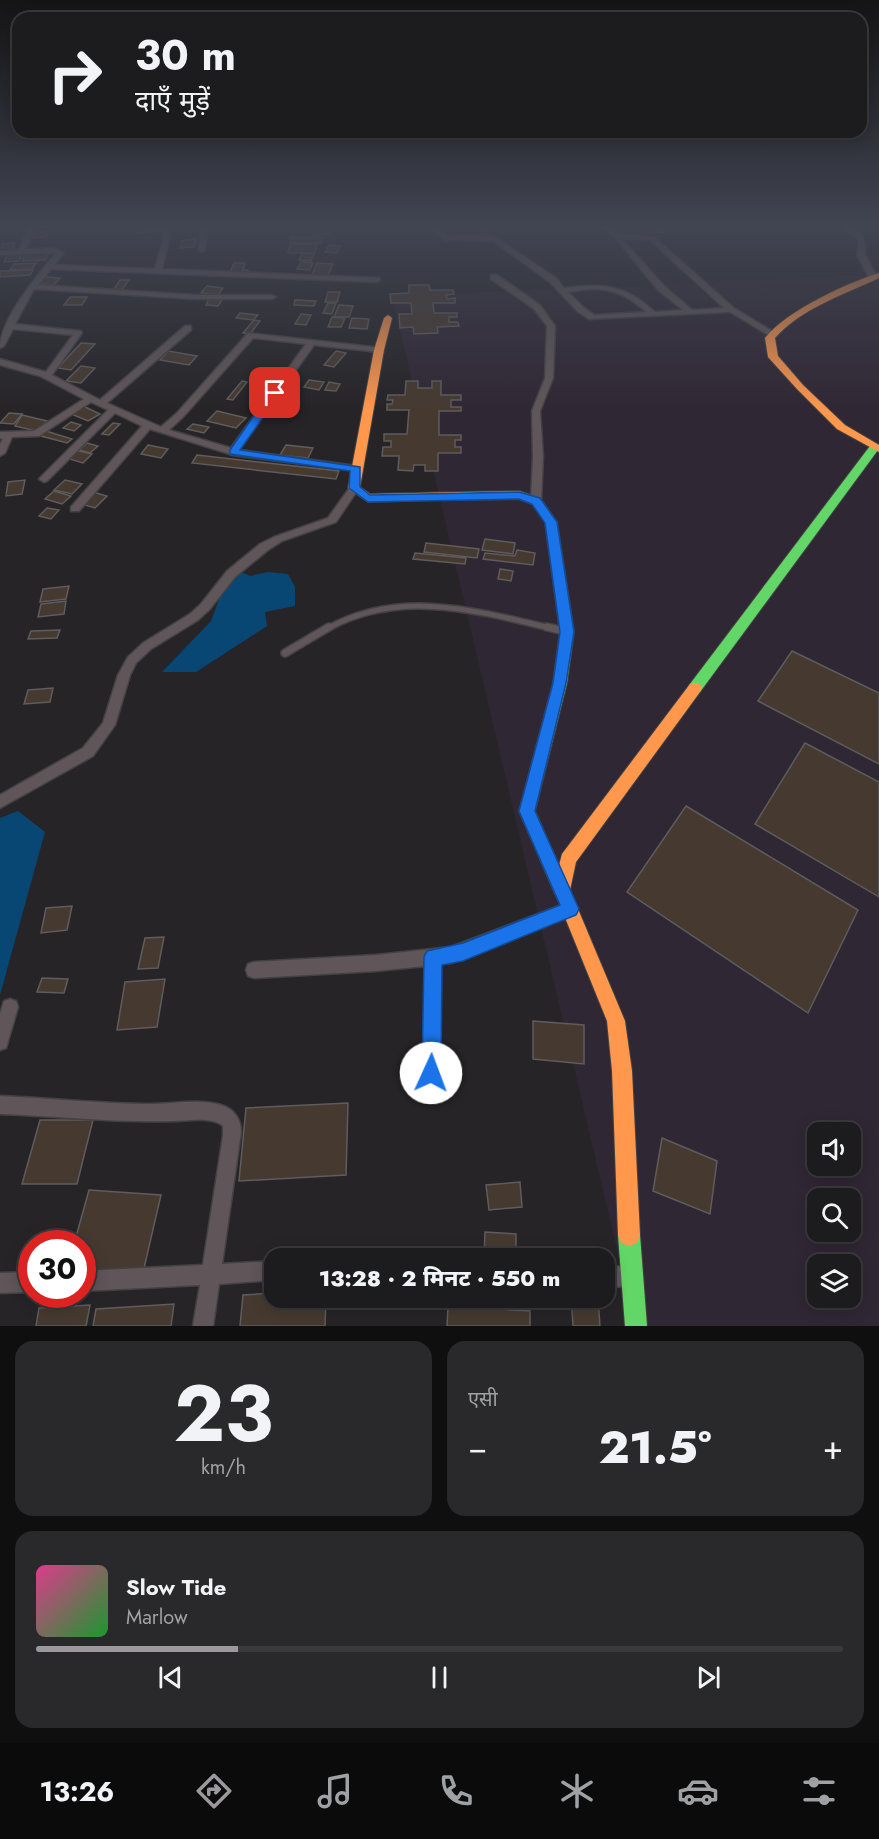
<!DOCTYPE html>
<html lang="hi">
<head>
<meta charset="utf-8">
<style>
	:root { --surface:#1c1b1d; --page:#29282a; --text:#f1f3f6; --muted:#a0a1a4; --line:#3a393b; --accent:#9b999d }
	body { margin:0; font-family:Jost,"Noto Sans Devanagari",sans-serif; background:var(--page); color:var(--text); height:100vh; display:flex; flex-direction:column; font-size:22px; white-space:nowrap }
	* { box-sizing:border-box; margin:0 }
	p { font-size:20px; color:var(--muted) }
	.icon { flex:none; width:33px; height:33px; fill:none; stroke:currentColor; stroke-width:2; stroke-linecap:round; stroke-linejoin:round }
	.map { position:relative; height:1326px; overflow:hidden }
	.panel { display:flex; flex-direction:column; gap:15px; padding:15px; background:#0f0f10; flex:1 }
	.panel>* { flex:none }
	.hud { position:absolute; left:12px; top:12px; width:855px; height:126px; border-radius:18px; box-shadow:0 3px 15px #0003,0 0 0 2px var(--line); background:#1c1b1d; color:var(--text); overflow:hidden }
	.fabs { position:absolute; left:807px; top:1122px; display:grid; gap:12px }
	.fabs a { display:grid; place-items:center; width:54px; height:54px; border-radius:12px; background:var(--surface); box-shadow:0 3px 15px #0003,0 0 0 2px var(--line); font-size:30px }
	.speed { position:absolute; left:18px; top:1230px; display:flex; gap:12px; font-size:30px; font-weight:700; text-align:center }
	.speed>* { display:grid; place-content:center; width:78px; height:78px; border-radius:50%; background:var(--surface); box-shadow:0 3px 15px #0003,0 0 0 2px var(--line); line-height:1 }
	.speed .limit { border:9px solid #d22; background:#fff; color:#111 }
	.pin { position:absolute; display:grid; place-items:center; width:51px; height:51px; color:#fff; margin:-26px; border-radius:12px; box-shadow:0 3px 9px #0006 }
	.me { position:absolute; width:66px; margin:-33px; rotate:2deg; stroke-linejoin:round; filter:drop-shadow(0 0 4px #0008) }
	.turn { display:flex; align-items:center; gap:21px; height:126px; padding:0 24px; font-size:27px }
	.turn .icon { width:78px; height:78px; stroke-width:2.5 }
	.turn b { display:block; font-size:42px; line-height:51px }
	.big { font-size:45px; font-weight:800; line-height:1.1 }
	.panel .tile { flex:1; display:flex; flex-direction:column; justify-content:center; gap:9px; min-width:0; padding:0 21px; border-radius:18px; background:var(--page) }
	.panel .dial { align-items:center; gap:0 }
	.dial b { font-size:78px; line-height:1 }
	.song { display:flex; align-items:center; gap:18px }
	.cover { width:72px; height:72px; border-radius:9px; background:linear-gradient(135deg,hsl(330 70% 55%),hsl(130 70% 35%)) }
	.played { height:6px; border-radius:3px; background:linear-gradient(90deg,var(--accent) 25%,var(--line) 25%) }
	.keys { display:flex; justify-content:space-around; direction:ltr }
	.heat { display:flex; justify-content:space-between; align-items:center; font-size:33px; direction:ltr }
	.panel .tiles { flex:1; display:grid; gap:15px; grid-template-columns:1fr 1fr }
	.tile:last-child { grid-column:span 2 }
	.trip { position:absolute; left:264px; top:1248px; width:351px; height:60px; border-radius:18px; background:var(--surface); box-shadow:0 3px 15px #0003,0 0 0 2px var(--line); font-weight:800; line-height:60px; text-align:center }
	.dock { display:flex; height:96px; justify-content:space-around; align-items:center; background:#0b0b0c; color:var(--muted) }
	.dock .icon { width:42px; height:42px }
	.dock .on { color:var(--accent) }
	.dock b { font-size:27px; color:var(--text) }
	.map>svg:first-child { display:block }
</style>
</head>
<body>
<div class="map">
<svg width="879" height="1326" viewBox="0 0 879 1326">
	<rect width="100%" height="100%" fill="#262427"/>
	<path fill="#302734" fill-rule="evenodd" d="M879,275V1326H635L392,296ZM818,1132H850V1166H818ZM818,1198H850V1232H818ZM818,1264H850V1298H818Z"/>
	<g fill="#084673">
		<polygon points="240,571 250,576 268,572 288,574 295,587 295,606 265,612 267,626 196,672 162,672 211,621 221,594"/>
		<polygon points="18,811 45,832 0,995 0,818"/>
	</g>
	<g fill="#463a30" stroke="#5e5c5c" stroke-width="1.5">
		<polygon points="109,225 125,225 121,231 105,231"/>
		<polygon points="161,228 161,231 138,233 138,229"/>
		<polygon points="314,229 332,229 331,234 313,235"/>
		<polygon points="664,229 666,232 642,233 639,230"/>
		<polygon points="50,231 46,237 31,238 35,232"/>
		<polygon points="291,237 323,237 321,243 290,243"/>
		<polygon points="196,239 194,247 180,248 182,241"/>
		<polygon points="15,243 13,251 0,252 2,244"/>
		<polygon points="290,244 317,244 315,253 288,253"/>
		<polygon points="329,245 340,246 337,253 325,252"/>
		<polygon points="22,253 19,261 4,262 7,254"/>
		<polygon points="49,253 45,260 22,261 25,254"/>
		<polygon points="302,253 314,254 311,261 299,260"/>
		<polygon points="301,262 313,263 310,270 297,269"/>
		<polygon points="36,263 32,269 10,270 14,264"/>
		<polygon points="234,263 245,263 243,270 248,270 247,273 230,273"/>
		<polygon points="317,263 333,264 327,278 311,277"/>
		<polygon points="33,270 30,275 0,277 0,271"/>
		<polygon points="45,277 60,278 54,285 40,284"/>
		<polygon points="120,280 129,280 121,291 113,291"/>
		<polygon points="409,285 429,285 430,290 453,290 454,294 446,295 447,299 455,298 455,303 433,303 434,313 457,313 457,317 449,317 449,322 458,322 459,326 437,327 438,333 414,334 413,327 400,328 399,314 412,314 411,303 391,303 390,294 409,293"/>
		<polygon points="207,286 223,288 218,295 201,293"/>
		<polygon points="328,292 340,292 337,302 325,302"/>
		<polygon points="70,297 87,297 82,305 64,305"/>
		<polygon points="209,299 222,300 218,306 206,305"/>
		<polygon points="295,300 316,301 314,306 294,305"/>
		<polygon points="328,303 336,303 332,314 323,313"/>
		<polygon points="339,305 353,306 349,317 334,317"/>
		<polygon points="240,313 258,315 253,320 236,318"/>
		<polygon points="301,314 311,315 306,325 295,324"/>
		<polygon points="332,317 345,318 341,327 328,327"/>
		<polygon points="352,318 369,319 367,329 349,328"/>
		<polygon points="254,320 260,321 250,334 243,333"/>
		<polygon points="81,343 95,344 71,370 58,368"/>
		<polygon points="168,351 197,356 189,365 160,360"/>
		<polygon points="336,351 346,353 334,367 324,365"/>
		<polygon points="81,366 95,368 81,383 66,381"/>
		<polygon points="309,380 324,382 319,390 304,387"/>
		<polygon points="242,381 247,382 233,400 227,399"/>
		<polygon points="406,381 418,381 418,388 432,388 432,381 441,381 441,395 461,395 461,400 451,400 451,407 461,407 461,411 439,411 439,435 461,435 461,440 455,440 455,447 461,447 461,453 438,453 438,471 425,471 425,465 414,465 413,471 398,470 399,456 382,456 383,447 391,447 391,441 384,441 384,434 407,434 409,410 387,410 387,404 392,404 393,400 387,400 388,395 405,395"/>
		<polygon points="329,382 340,384 336,391 325,390"/>
		<polygon points="81,405 100,414 88,421 69,413"/>
		<polygon points="217,411 246,418 236,428 207,421"/>
		<polygon points="9,413 22,414 14,424 0,423"/>
		<polygon points="22,415 47,421 36,431 15,426"/>
		<polygon points="71,422 81,425 74,431 63,428"/>
		<polygon points="113,423 120,424 109,435 102,434"/>
		<polygon points="193,424 209,427 204,433 187,429"/>
		<polygon points="46,431 72,439 67,443 41,436"/>
		<polygon points="87,443 98,446 90,453 79,450"/>
		<polygon points="148,445 168,449 161,458 141,454"/>
		<polygon points="286,445 313,448 308,458 280,455"/>
		<polygon points="75,450 92,454 83,463 66,458"/>
		<polygon points="197,455 339,471 336,479 192,463"/>
		<polygon points="25,480 22,494 6,496 8,482"/>
		<polygon points="65,480 82,484 72,494 54,490"/>
		<polygon points="54,491 71,496 62,504 45,499"/>
		<polygon points="93,492 107,496 95,508 81,504"/>
		<polygon points="47,508 59,510 51,519 39,516"/>
		<polygon points="485,539 515,543 513,554 482,550"/>
		<polygon points="426,543 479,549 477,558 424,552"/>
		<polygon points="517,550 535,553 533,565 483,559 485,553 515,556"/>
		<polygon points="415,553 466,558 465,564 413,559"/>
		<polygon points="500,569 513,571 511,581 498,579"/>
		<polygon points="69,586 66,599 40,602 43,589"/>
		<polygon points="66,601 64,614 38,617 41,604"/>
		<polygon points="60,630 57,638 28,639 31,631"/>
		<polygon points="792,651 879,693 879,764 758,701"/>
		<polygon points="53,688 50,702 24,704 28,690"/>
		<polygon points="805,743 879,782 879,897 755,824"/>
		<polygon points="686,806 858,910 808,1013 627,892"/>
		<polygon points="72,906 67,930 41,933 46,908"/>
		<polygon points="164,937 158,968 138,969 145,938"/>
		<polygon points="42,978 68,979 64,993 37,992"/>
		<polygon points="165,979 157,1027 117,1030 125,982"/>
		<polygon points="533,1021 584,1025 584,1064 533,1059"/>
		<polygon points="348,1103 346,1175 239,1181 246,1108"/>
		<polygon points="40,1120 93,1120 77,1184 22,1184"/>
		<polygon points="662,1138 717,1161 710,1214 653,1191"/>
		<polygon points="520,1182 522,1207 489,1210 486,1185"/>
		<polygon points="89,1190 161,1195 142,1277 82,1273 82,1244 74,1244"/>
		<polygon points="485,1232 516,1234 516,1258 484,1256"/>
		<polygon points="274,1293 274,1298 326,1298 325,1326 240,1326 243,1295"/>
		<polygon points="571,1298 598,1298 600,1326 573,1326"/>
		<polygon points="174,1304 171,1326 93,1326 96,1309"/>
		<polygon points="90,1305 86,1326 36,1326 39,1308"/>
		<polygon points="448,1306 530,1311 530,1326 447,1326"/>
	</g>
	<g fill="none" stroke-linecap="round" stroke-linejoin="round">
		<g stroke="#434243" stroke-width="8">
			<path id="lane-far1" d="M327,629C399,588 478,611 554,629"/>
		</g>
		<g stroke="#434243" stroke-width="10">
			<g id="lane">
				<polyline points="547,627 564,631"/>
				<polyline points="285,653 329,627"/>
			</g>
		</g>
		<g stroke="#434243" stroke-width="3">
			<g id="street">
				<path d="M29,225H35L26,249L55,248L64,253L54,265L155,269L163,239L162,225H168L169,239L162,269L379,278L380,280L376,282L51,269L38,285L196,295H272L276,297L272,299H196L34,289L15,324L81,331L82,333L52,375L100,400L185,326H191V330L107,403L161,427L177,413L248,333L382,348V352H379L314,345L239,450L356,466L361,469L359,471L233,455L150,429L79,511H71V507L142,426L115,413L47,481L44,482L39,479L108,410L91,402L39,436L12,437L5,453L0,456V444L3,439L0,438V432L34,431L84,399L40,376L0,365V359L46,372L73,335L13,329L4,346L0,348C0,319 37,276 56,253L0,255V251L19,250ZM253,338L306,344L231,448L169,430L183,417Z"/>
				<polygon points="201,225 207,225 205,250 202,252 199,250"/>
				<path d="M427,225H434L447,236L482,235L481,225H487L489,236L497,238L556,278L564,288C603,283 625,284 655,312L683,310L658,290L612,234L600,225H608L621,234L654,237L734,308L777,334L770,336L730,312L589,319L577,311L550,282L493,241L445,240ZM621,238L650,240L724,308L692,310L664,286ZM590,289C614,289 629,296 646,312L594,315L583,307L568,292Z"/>
				<polygon points="835,225 844,225 861,235 865,242 865,255 877,277 876,279 870,279 857,255 859,242 856,237"/>
				<polygon points="491,275 497,275 540,305 555,326 553,378 540,411 543,457 541,501 536,504 531,501 533,457 532,411 545,378 547,326 534,309 491,279"/>
				<polygon points="354,485 359,488 336,522 282,541 268,550 235,577 209,610 198,620 151,649 136,663 130,675 115,725 93,756 0,808 0,795 83,748 103,723 118,675 128,657 143,643 190,614 201,604 227,571 260,544 274,537 328,518 351,486"/>
				<polygon points="570,902 575,904 577,909 575,914 451,963 441,964 439,1073 437,1079 431,1081 425,1079 423,1073 425,966 376,971 254,978 248,976 246,970 248,964 254,962 376,955 451,947"/>
				<polygon points="10,999 16,1001 18,1007 6,1048 0,1050 0,1014 4,1001"/>
				<path d="M0,1096C48,1098 95,1103 143,1104C168,1105 197,1098 221,1105C234,1109 241,1119 241,1132L222,1264L274,1261V1280L219,1284L213,1326H193L200,1285L82,1291V1271L203,1265L223,1136V1126C212,1116 187,1121 173,1121C115,1123 58,1116 0,1114Z"/>
				<polygon points="604,1266 631,1267 638,1270 641,1277 638,1284 631,1287 604,1286"/>
				<polygon points="32,1272 32,1292 0,1293 0,1273"/>
			</g>
		</g>
		<g stroke="#434243" stroke-width="2">
			<g id="fast">
				<polygon points="874,445 878,446 878,450 700,692 690,692 688,688 690,684 870,446"/>
				<polygon points="519,491 540,498 557,522 574,632 567,683 535,811 569,888 567,894 561,896 555,894 519,811 553,683 560,632 545,522 532,504 518,499 460,500 454,496 460,492"/>
				<polygon points="629,1224 637,1227 640,1235 647,1326 625,1326 618,1235 621,1227"/>
			</g>
		</g>
		<g stroke="#434243" stroke-width="2">
			<g id="slow">
				<path d="M879,273V278C843,295 802,308 775,338L778,356L803,385L845,425L879,445V452L837,429L797,389L768,357L765,338C788,310 845,284 879,273Z"/>
				<polygon points="388,315 392,318 384,350 360,487 370,494 460,492 464,493 464,499 368,502 348,488 374,350 384,318"/>
				<polygon points="695,683 700,684 702,688 700,692 576,862 570,890 625,1021 632,1071 640,1235 637,1243 629,1246 621,1243 618,1235 612,1071 607,1021 553,888 562,854 690,684"/>
			</g>
		</g>
		<use href="#lane-far1" stroke="#605659" stroke-width="5"/>
		<use href="#lane" stroke="#605659" stroke-width="7"/>
		<use href="#street" fill="#605659" fill-rule="evenodd"/>
		<use href="#fast" fill="#63d668" fill-rule="evenodd"/>
		<use href="#slow" fill="#ff974d" fill-rule="evenodd"/>
	</g>
	<linearGradient id="sky" x2="0" y2="1"><stop stop-color="#151415"/><stop offset="0.55" stop-color="#414552"/><stop offset="1" stop-color="#414552" stop-opacity="0"/></linearGradient>
	<rect width="879" height="411" fill="url(#sky)"/>
	<polygon fill="#1a73e8" stroke="#114b97" stroke-width="1.5" points="275,390 280,393 240,450 360,467 360,487 370,495 519,492 540,498 557,522 574,632 566,683 535,811 579,909 576,915 463,961 442,965 441,1073 438,1080 431,1083 424,1080 422,1073 424,957 427,951 463,943 560,905 519,811 553,683 560,632 545,523 532,504 519,499 368,502 349,488 350,471 230,454 230,450 271,391"/>
</svg>
<div class="fabs">
<a><svg class="icon" aria-label="sound" viewBox="0 0 24 24"><path d="M4 9h4l5-4v14l-5-4H4zM17 9q2 3 0 6"/></svg></a>
<a><svg class="icon" aria-label="search" viewBox="0 0 24 24"><circle cx="10" cy="10" r="6"/><path d="M15 15l6 6"/></svg></a>
<a><svg class="icon" aria-label="layers" viewBox="0 0 24 24"><path d="M12 4l9 5-9 5-9-5zM3 14l9 5 9-5"/></svg></a>
</div>
<div class="speed"><div class="limit">30</div></div>
<div class="pin" style="left:275px;top:393px;background:#d93025"><svg class="icon" aria-label="arrive" viewBox="0 0 24 24"><path d="M6 21V4h12l-3 4 3 4H6"/></svg></div>
<svg class="me" style="left:431px;top:1073px" viewBox="-20 -20 40 40"><circle r="19" fill="#fff"/><path d="M0-13L10 11 0 6-10 11z" fill="#1a73e8"/></svg>
<div class="trip">13:28 · 2 मिनट · 550 m</div>
<div class="hud">
<div class="turn"><svg class="icon" aria-label="right" viewBox="0 0 24 24"><path d="M7 20v-9h11M14 6l5 5-5 5"/></svg><div><b>30 m</b>दाएँ मुड़ें</div></div>
</div>
</div>
<section class="panel">
<div class="tiles">
<div class="tile dial"><b>23</b><p>km/h</p></div>
<div class="tile"><p>एसी</p>
<div class="heat"><a>−</a><b class="big">21.5°</b><a>+</a></div>
</div>
<div class="tile">
<div class="song"><i class="cover"></i><div><b>Slow Tide</b><p>Marlow</p></div></div>
<div class="played"></div>
<div class="keys"><svg class="icon" aria-label="previous" viewBox="0 0 24 24"><path d="M18 5L8 12l10 7zM5 5v14"/></svg><svg class="icon" aria-label="pause" viewBox="0 0 24 24"><path d="M8 5v14M16 5v14"/></svg><svg class="icon" aria-label="next" viewBox="0 0 24 24"><path d="M6 5l10 7-10 7zM19 5v14"/></svg></div>
</div>
</div>
</section>
<nav class="dock">
<b>13:26</b>
<svg class="icon on" aria-label="directions" viewBox="0 0 24 24"><path d="M12 3l9 9-9 9-9-9zM9 14v-3h6M13 9l2 2-2 2"/></svg>
<svg class="icon" aria-label="music" viewBox="0 0 24 24"><path d="M9 18V5l10-2v13"/><circle cx="6" cy="18" r="3"/><circle cx="16" cy="16" r="3"/></svg>
<svg class="icon" aria-label="phone" viewBox="0 0 24 24"><path d="M5 4h4l2 5-3 2q2 4 5 5l2-3 5 2v4C11 20 4 13 5 4z"/></svg>
<svg class="icon" aria-label="climate" viewBox="0 0 24 24"><path d="M12 3v18M4 7l16 10M4 17L20 7"/></svg>
<svg class="icon" aria-label="car" viewBox="0 0 24 24"><path d="M5 17H2v-5l4-1 3-4h7l3 4 3 1v5h-3M9 17h6M6 11h13"/><circle cx="7" cy="17" r="2"/><circle cx="17" cy="17" r="2"/></svg>
<svg class="icon" aria-label="filters" viewBox="0 0 24 24"><path d="M4 7h16M4 17h16"/><circle cx="9" cy="7" r="2"/><circle cx="15" cy="17" r="2"/></svg>
</nav>
</body>
</html>
